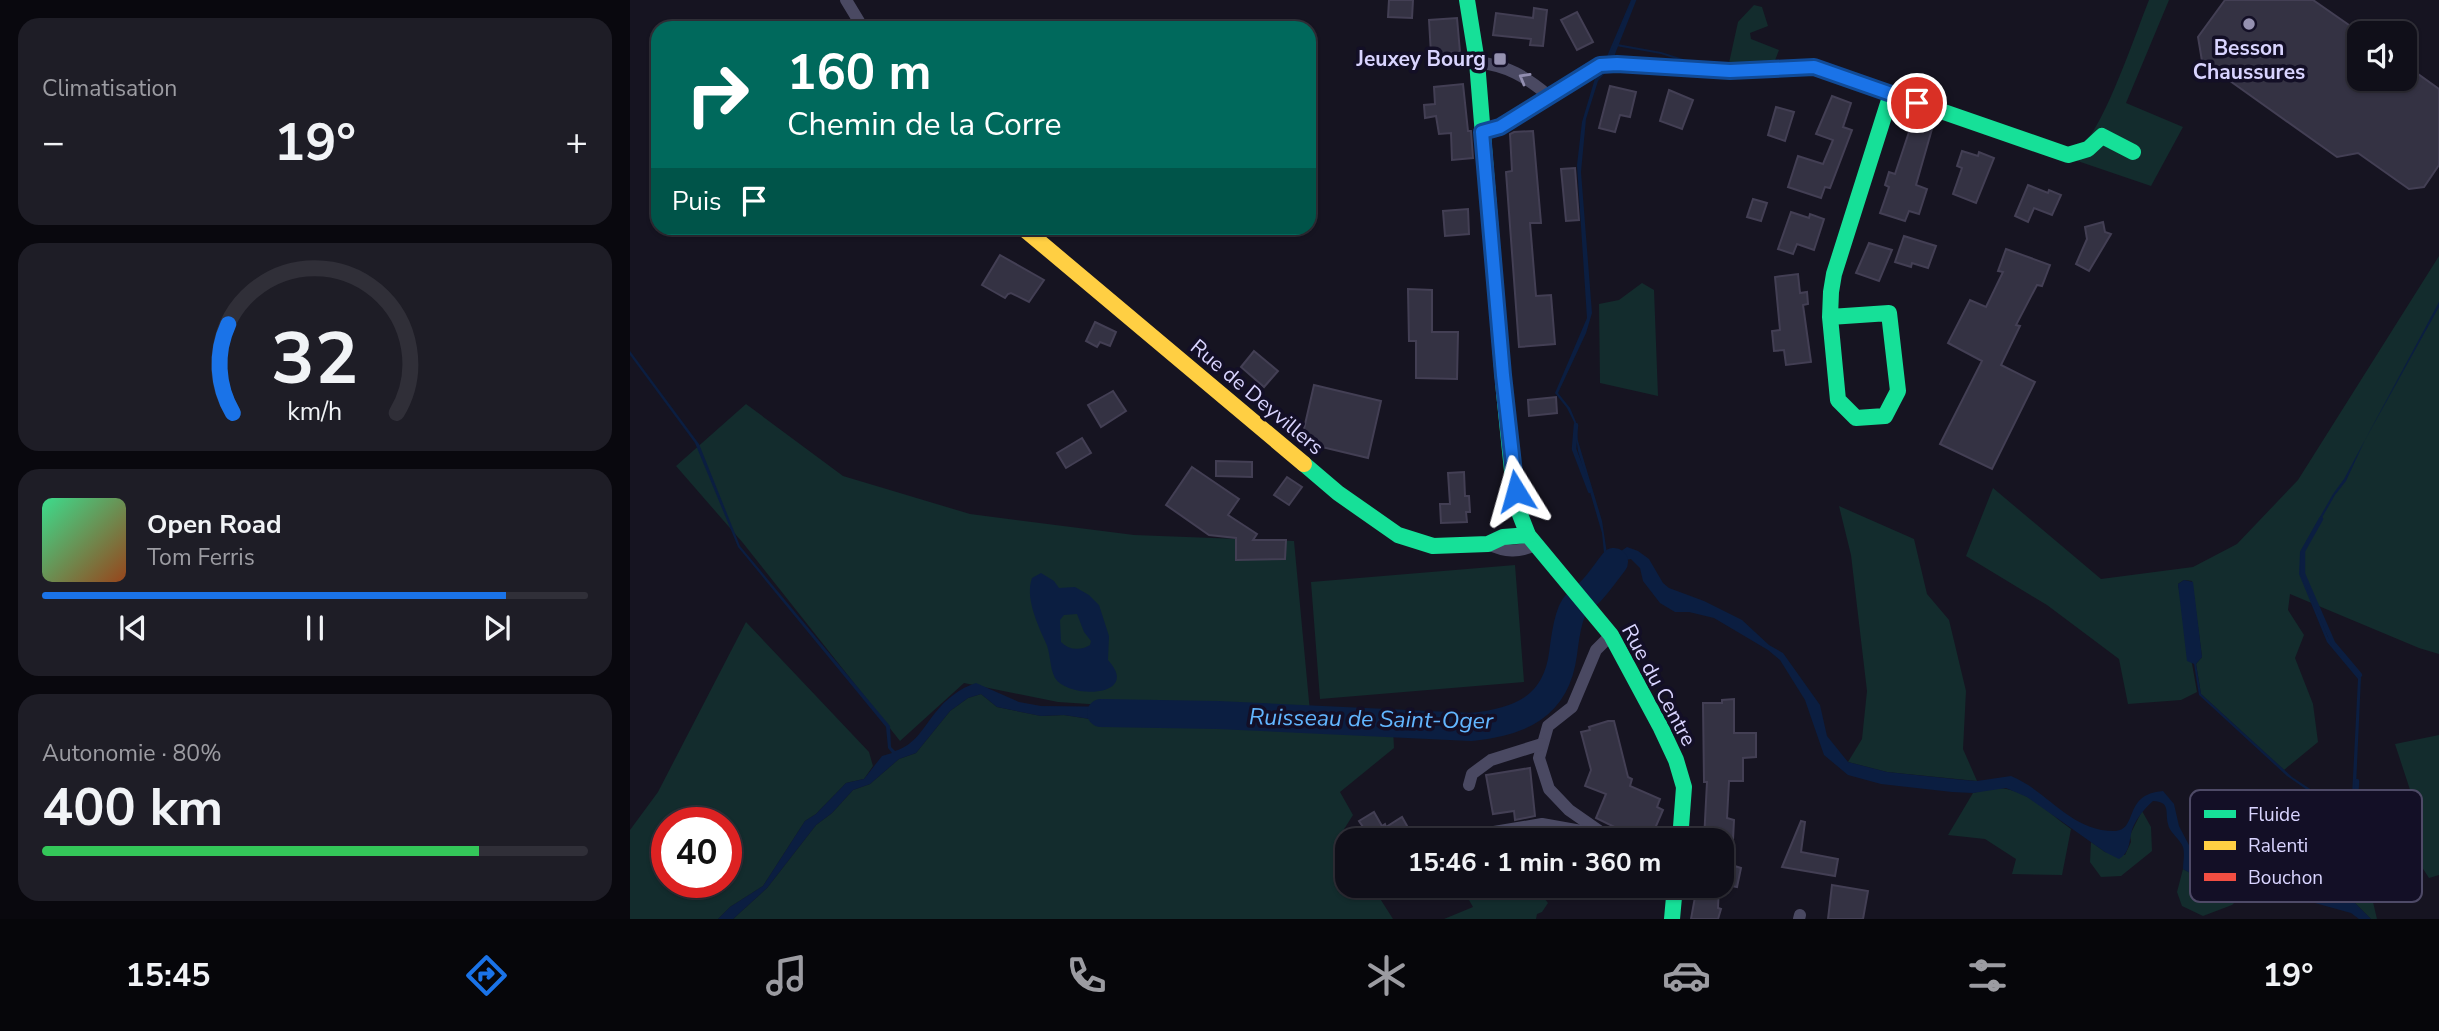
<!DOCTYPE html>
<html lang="fr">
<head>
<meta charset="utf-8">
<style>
	:root { --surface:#100f19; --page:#1e1d26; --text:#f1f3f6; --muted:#9c9ca2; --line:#302f38; --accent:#1a73e8 }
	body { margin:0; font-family:"Nunito Sans",sans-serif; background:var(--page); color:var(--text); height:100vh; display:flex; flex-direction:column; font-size:26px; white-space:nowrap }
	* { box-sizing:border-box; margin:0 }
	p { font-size:23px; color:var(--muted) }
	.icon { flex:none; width:38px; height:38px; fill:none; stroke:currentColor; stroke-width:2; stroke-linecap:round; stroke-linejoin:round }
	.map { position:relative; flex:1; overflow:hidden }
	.sheet { display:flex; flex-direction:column; gap:18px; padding:18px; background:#09080e; width:630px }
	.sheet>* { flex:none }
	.guide { position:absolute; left:21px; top:21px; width:665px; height:214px; border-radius:21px; box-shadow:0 2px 5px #0004,0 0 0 2px var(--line); background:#00695c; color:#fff; overflow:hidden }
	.fabs { position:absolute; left:1717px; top:21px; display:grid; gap:14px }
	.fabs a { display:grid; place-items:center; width:70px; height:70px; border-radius:14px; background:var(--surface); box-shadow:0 2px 5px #0004,0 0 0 2px var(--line); font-size:35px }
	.speed { position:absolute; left:21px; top:807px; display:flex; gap:14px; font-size:35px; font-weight:700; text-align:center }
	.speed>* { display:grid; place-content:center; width:91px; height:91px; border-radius:50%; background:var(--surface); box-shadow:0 2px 5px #0004,0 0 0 2px var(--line); line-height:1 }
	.speed .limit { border:10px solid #d22; background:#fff; color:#111 }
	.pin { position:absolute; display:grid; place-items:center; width:60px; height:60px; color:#fff; margin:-30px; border:4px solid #fff; border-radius:50%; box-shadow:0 2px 7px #0007 }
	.me { position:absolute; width:77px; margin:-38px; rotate:352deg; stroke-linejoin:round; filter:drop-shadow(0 0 5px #0008) }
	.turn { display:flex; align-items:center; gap:24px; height:147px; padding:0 21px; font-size:32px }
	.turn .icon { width:91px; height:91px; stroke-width:2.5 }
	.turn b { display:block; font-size:49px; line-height:60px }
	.then { display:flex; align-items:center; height:66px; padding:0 21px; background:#0003; gap:14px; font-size:26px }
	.big { font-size:52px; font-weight:700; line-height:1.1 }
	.sheet .tile { flex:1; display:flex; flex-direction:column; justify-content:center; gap:10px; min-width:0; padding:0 24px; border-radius:21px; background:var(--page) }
	.sheet .dial { align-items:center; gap:0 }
	.dial svg { height:182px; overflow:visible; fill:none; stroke:var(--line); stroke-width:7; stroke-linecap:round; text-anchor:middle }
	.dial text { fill:var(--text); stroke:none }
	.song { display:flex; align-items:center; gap:21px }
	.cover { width:84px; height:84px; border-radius:10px; background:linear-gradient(135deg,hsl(150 70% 55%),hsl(20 70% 35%)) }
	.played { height:7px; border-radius:4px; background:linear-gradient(90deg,var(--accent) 85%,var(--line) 85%) }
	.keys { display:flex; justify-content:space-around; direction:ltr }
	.heat { display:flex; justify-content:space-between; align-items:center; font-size:38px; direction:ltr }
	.charge { height:10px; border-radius:5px; background:linear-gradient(90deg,#34c759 80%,var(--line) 0) }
	.trip { position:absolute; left:705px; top:828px; width:399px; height:70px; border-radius:21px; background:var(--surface); box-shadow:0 2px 5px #0004,0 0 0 2px var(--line); font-weight:700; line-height:70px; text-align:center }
	.tab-bar { display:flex; height:112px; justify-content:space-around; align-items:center; background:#06060a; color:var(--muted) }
	.tab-bar .icon { width:49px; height:49px }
	.tab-bar .active { color:var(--accent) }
	.tab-bar b { font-size:32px; color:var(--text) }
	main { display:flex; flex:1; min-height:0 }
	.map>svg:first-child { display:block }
</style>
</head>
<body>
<main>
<section class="sheet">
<div class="tile"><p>Climatisation</p>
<div class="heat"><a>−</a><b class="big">19°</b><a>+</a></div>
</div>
<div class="tile dial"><svg viewBox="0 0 100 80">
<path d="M14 69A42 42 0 1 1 86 69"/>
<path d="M14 69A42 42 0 0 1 12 30" stroke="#1a73e8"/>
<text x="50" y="56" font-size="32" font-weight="700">32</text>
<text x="50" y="72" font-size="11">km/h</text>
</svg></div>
<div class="tile">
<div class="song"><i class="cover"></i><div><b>Open Road</b><p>Tom Ferris</p></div></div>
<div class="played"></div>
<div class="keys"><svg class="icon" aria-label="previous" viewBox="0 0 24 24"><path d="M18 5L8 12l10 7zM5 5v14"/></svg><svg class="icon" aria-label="pause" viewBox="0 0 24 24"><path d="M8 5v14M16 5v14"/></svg><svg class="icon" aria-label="next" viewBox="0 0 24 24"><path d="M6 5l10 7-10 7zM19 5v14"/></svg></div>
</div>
<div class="tile"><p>Autonomie · 80%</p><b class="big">400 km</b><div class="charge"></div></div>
</section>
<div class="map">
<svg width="1809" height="919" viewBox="0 0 1809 919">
	<rect width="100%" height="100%" fill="#161421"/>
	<g fill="#132c2d" fill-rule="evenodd">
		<path d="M1519,0H1539L1496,103L1553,127L1521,186L1181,70L1144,63H1099L1108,22L1124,5L1132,7L1138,26L1120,33L1121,39L1149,50L1144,63L1169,60L1204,67L1421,145C1431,146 1443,149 1453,143C1473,130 1508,27 1519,0Z"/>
		<polygon points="1809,256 1809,654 1789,648 1660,594 1658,610 1674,635 1665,658 1683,704 1688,742 1654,770 1571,694 1566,664 1572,657 1562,581 1554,580 1548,584 1567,692 1551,700 1498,704 1489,659 1417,605 1336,556 1363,488 1471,579 1563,567 1607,544 1668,480"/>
		<polygon points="1012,283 1024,290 1028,396 970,383 969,304 989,300"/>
		<polygon points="116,404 213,476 340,514 504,535 664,541 680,712 634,711 636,723 763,728 764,748 710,792 723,815 711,834 717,846 718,886 742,886 763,919 103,919 137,888 186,825 202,813 223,790 240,784 269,759 286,753 320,711 338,698 351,694 367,707 411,716 434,715 460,719 508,715 505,707 428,702 334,683 270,741 113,543 46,466"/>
		<polygon points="1209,506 1284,539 1297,594 1319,620 1336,691 1333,749 1347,781 1257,772 1218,762 1232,739 1237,691 1221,555"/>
		<polygon points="885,565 894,682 690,699 681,582"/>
		<path d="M116,622L239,752L243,766L234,779L216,783L186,814L175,821L133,886L100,907L88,919H0V830L28,792ZM37,822H96V882H37Z"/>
		<polygon points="1809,735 1809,875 1799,878 1779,847 1745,860 1743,902 1747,919 1741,919 1725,903 1721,895 1725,823 1786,808 1765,744"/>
		<path d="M1365,788C1395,787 1418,813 1441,829L1432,875L1382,874L1386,859L1355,839L1318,835L1343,793Z"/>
		<polygon points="1512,811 1521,827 1522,851 1491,876 1471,877 1460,862 1461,842 1475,852 1495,855 1501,842 1500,835"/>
		<polygon points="1553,869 1584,886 1614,893 1602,905 1573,916 1552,906 1547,892"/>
		<polygon points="831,886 905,886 918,903 912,912 907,914 906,919 814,919 843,907"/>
	</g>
	<g fill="#0b1e41" fill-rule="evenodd">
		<path d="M1001,0H1003L987,44L1031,52L1082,68L1076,69L1031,54L986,46L984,63L968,81L956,119L951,172L962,313L956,333L928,393L940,408L946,422L948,441L972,521L978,560L997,547L1008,551L1019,559L1033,583L1039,588L1074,601L1112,620L1139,645L1153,653L1190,705L1197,736L1218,762L1257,772L1334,780L1347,781L1381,776C1418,791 1440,831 1484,831C1509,831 1492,794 1533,791L1544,804L1549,826L1561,849L1562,861L1566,867L1596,879L1639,890L1661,888L1702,899L1711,898L1719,889L1722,821L1657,776L1569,695L1564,664L1557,661L1548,584L1554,580L1563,582L1572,657L1566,664L1571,694L1662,777L1721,816L1728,679L1697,642L1669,574L1670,552L1703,494L1714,479L1809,302V307L1735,440L1716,481L1705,495L1673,551V574L1698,637L1731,677L1721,895L1725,903L1741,919H1729L1721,913L1656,895L1642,899L1597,891L1584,886L1553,869C1553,862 1555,854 1553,847C1550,839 1539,832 1538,824C1535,812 1541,802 1523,801C1514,809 1503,822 1501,834C1499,844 1499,853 1489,859L1475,852L1397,797L1376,788L1343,793L1322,792L1251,784L1218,775L1194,755L1175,700L1150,660L1138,650L1084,618L1059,612H1045L1030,603L1013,581L1010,568L1001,559L990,561L975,587L964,598L955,588L975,563L972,533L948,451L944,422L937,408L925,393L957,318L947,165L952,122L966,75L975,61Z"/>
		<path d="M0,351L69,444L110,546L260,726L261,747L265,751C285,745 293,728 305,713C316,699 330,688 346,683L389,702L411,706L505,707L508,716L460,719L434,715L411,716L367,707L351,694L338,698L320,711L286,753L269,759L240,784L223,790L202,813L186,825L137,888L103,919H88L100,907L133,886L175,821L186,814L216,783L234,779L252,756L262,753L258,748L256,727L108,547L65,443L0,355Z"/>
		<path d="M411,573L424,581L429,588L445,587L459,595L469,605L479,636L478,660C512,697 439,700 425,678C419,667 421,652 415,641C407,623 395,597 402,578ZM447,614L454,632L461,641L460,645C450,651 439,650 431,642L430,620L434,615Z"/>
		<polygon points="633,711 680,712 683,725 635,723"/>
	</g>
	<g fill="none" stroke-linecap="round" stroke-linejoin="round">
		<g stroke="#0b1e41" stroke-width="4.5">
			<polyline points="981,58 1004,0"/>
			<polyline points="946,425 944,449 960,491"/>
			<polyline points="1691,519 1673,551 1673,574 1703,643 1730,675"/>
			<polyline points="1724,828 1727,781"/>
			<polyline points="1720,870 1722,837"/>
		</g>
		<path stroke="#0b1e41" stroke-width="28" d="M471,713L588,715L841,727C890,722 926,707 933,654C935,640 936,625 942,611C946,602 953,598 960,592C969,583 976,572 984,562"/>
	</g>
	<g fill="#343243" stroke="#433f54" stroke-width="2">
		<polygon points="759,0 783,0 782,18 758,17"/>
		<polygon points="1595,0 1683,0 1729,32 1729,79 1774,79 1774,64 1809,89 1809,165 1794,187 1779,189 1728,153 1707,157 1572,61 1568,37"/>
		<polygon points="904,8 917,10 913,46 900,45 901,39 863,35 866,13 903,18"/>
		<polygon points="947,12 963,42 947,50 931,20"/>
		<polygon points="827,18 830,52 801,54 799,20"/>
		<polygon points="833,84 838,131 841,131 843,158 822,160 821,133 809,134 806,116 795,118 794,105 805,104 804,87"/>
		<polygon points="980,86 1006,92 1000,117 990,115 985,132 969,128"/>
		<polygon points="1039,90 1063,100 1052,129 1030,121"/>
		<polygon points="1202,96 1221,103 1213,127 1222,130 1200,188 1195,187 1191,198 1158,187 1168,156 1193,164 1203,140 1186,134"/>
		<polygon points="1146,107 1164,112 1155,141 1138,135"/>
		<polygon points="1282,123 1302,129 1286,185 1297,189 1289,214 1279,211 1275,221 1250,213 1259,187 1255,185 1259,172 1265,174"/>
		<polygon points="903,131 911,223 900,223 906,296 921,295 925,344 889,347 876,172 882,171 880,134 884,132"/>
		<polygon points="1332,151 1348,156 1349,152 1364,158 1346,203 1323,194 1332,168 1327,166"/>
		<polygon points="945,168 949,220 936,221 931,169"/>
		<polygon points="1398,185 1418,193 1419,190 1431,195 1422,215 1404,208 1398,222 1385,216"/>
		<polygon points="1123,199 1137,203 1131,221 1117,217"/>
		<polygon points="838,209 839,234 815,236 813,211"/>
		<polygon points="1161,212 1179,218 1180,214 1194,219 1184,250 1167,244 1163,254 1148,249"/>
		<polygon points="1473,222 1475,232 1481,234 1459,271 1446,264 1457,239 1455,227"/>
		<polygon points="1274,236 1306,246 1298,268 1282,263 1281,267 1265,262"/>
		<polygon points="1239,243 1262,250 1249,281 1226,273"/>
		<polygon points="1376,249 1420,265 1412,286 1407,285 1386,325 1390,326 1371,365 1405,382 1362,469 1310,444 1352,361 1318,343 1340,300 1356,307 1373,272 1368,271"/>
		<polygon points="370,255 414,280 399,302 381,293 378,294 375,298 352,285"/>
		<polygon points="1168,274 1170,293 1177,292 1178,304 1173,305 1181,362 1156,365 1154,350 1144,351 1142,331 1150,330 1145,277"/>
		<polygon points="778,289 802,290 802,332 828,332 827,379 786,378 786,341 779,341"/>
		<polygon points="465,322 486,332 480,346 470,342 467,347 456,341"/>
		<polygon points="624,351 648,371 634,387 611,367"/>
		<polygon points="684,385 751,401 738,458 671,442"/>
		<polygon points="483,391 496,411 471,427 458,405"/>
		<polygon points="926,397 927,413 899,416 898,400"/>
		<polygon points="452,438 461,453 436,468 427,453"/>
		<polygon points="586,461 622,462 622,477 586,476"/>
		<polygon points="562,467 609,499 598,515 627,534 623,540 656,540 655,559 606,560 606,538 579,535 536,505"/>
		<polygon points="834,472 835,496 839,496 840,512 836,512 837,522 811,523 810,504 820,504 818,473"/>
		<polygon points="657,477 672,487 659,505 644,495"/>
		<polygon points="1104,699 1104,733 1126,733 1126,757 1113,758 1113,781 1099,781 1097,818 1104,820 1103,840 1074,840 1077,782 1074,782 1073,703 1092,703 1092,700"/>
		<polygon points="978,721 984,721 998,777 1002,779 1000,786 1030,799 1027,807 1033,810 1020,840 1011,840 966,818 976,794 955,786 961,770 951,732 960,730 959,727"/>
		<polygon points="900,768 905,816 885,820 884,811 863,814 856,775"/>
		<polygon points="744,812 752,826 755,824 756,827 772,817 785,840 720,840 735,830 729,821"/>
		<polygon points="1171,821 1175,822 1171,852 1208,859 1205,876 1152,867"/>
		<polygon points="1092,862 1111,868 1107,887 1092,884"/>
		<polygon points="1202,885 1238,891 1233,919 1198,919"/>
		<polygon points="1067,886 1089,886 1088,908 1091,909 1088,919 1061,919"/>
	</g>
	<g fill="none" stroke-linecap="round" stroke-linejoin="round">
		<g stroke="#4a4962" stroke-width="12">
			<polyline points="216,0 233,28"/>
			<path d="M847,62C878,66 895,76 919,96"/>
			<path d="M858,544C875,552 889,553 905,545"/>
			<polyline points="981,635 966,650 942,707 918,726 909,758 919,789 939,810 982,840"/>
			<polyline points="839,785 842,774 861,760 912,744"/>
			<polyline points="803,838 816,839 855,834"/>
			<polyline points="847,840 864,832 912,824 968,834"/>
			<polyline points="1169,919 1170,915"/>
		</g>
		<g stroke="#16e098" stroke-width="16">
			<polyline points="837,0 847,62 874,392 882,471 889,512 898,535 981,635 1031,728 1046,760 1054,787 1050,840"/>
			<polyline points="1140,69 1184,67 1438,155 1458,149 1472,136 1503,152"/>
			<polyline points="1200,317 1259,313 1268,391 1255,416 1226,418 1208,400 1200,317 1201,292 1204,274 1261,94"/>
			<polyline points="674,464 708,493 768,535 803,546 858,544 873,537 898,535"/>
			<polyline points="1042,919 1045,886"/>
		</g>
		<polyline stroke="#ffcf43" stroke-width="16" points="393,228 674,464"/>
		<polyline stroke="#f24e42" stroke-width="16" points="852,132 870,127 970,65 987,64 1100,71 1140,69"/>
	</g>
	<defs><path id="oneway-chevron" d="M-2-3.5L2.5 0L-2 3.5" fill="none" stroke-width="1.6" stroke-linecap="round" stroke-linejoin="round" transform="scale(1.75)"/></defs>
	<use stroke="#928eb0" href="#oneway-chevron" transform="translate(894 78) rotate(-150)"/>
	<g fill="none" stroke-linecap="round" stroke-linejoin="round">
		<g stroke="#114b97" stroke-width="18">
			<polyline id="route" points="886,491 873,375 852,132 870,127 970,65 987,64 1100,71 1184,67 1287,103"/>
		</g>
		<use href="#route" stroke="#1a73e8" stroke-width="12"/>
	</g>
	<g fill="#9591b1" stroke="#130f26" stroke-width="2.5">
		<circle cx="1619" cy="24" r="7"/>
		<rect x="863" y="52" width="14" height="14" rx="3.5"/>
	</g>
	<g text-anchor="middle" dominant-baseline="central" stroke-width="7" stroke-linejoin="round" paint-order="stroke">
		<g font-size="21" font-weight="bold" fill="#d9d4ff" stroke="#130f26">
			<text x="1619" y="48">Besson<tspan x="1619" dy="24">Chaussures</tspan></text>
			<text x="856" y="59" text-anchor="end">Jeuxey Bourg</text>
		</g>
		<g font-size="21" fill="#d9d4ff" stroke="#130f26">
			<text transform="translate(627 397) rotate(40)">Rue de Deyvillers</text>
			<text transform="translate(1029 685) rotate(62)">Rue du Centre</text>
		</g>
		<g font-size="23" font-style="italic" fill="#62b6ff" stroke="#130f26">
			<text transform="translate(741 719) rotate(1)">Ruisseau de Saint-Oger</text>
		</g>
	</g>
	<rect x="1560" y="790" width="232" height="112" rx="10" fill="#130f26" stroke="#4e4a67" stroke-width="2"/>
	<rect x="1574" y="810" width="32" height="8" fill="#16e098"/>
	<rect x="1574" y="841" width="32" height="9" fill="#ffcf43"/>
	<rect x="1574" y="873" width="32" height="8" fill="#f24e42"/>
	<g font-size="19" fill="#d9d4ff">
		<text x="1618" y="821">Fluide</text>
		<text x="1618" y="852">Ralenti</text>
		<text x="1618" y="884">Bouchon</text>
	</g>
</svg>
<div class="fabs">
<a><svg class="icon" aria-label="sound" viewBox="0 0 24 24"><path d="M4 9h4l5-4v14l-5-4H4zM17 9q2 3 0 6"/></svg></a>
</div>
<div class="speed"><div class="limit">40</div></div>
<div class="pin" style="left:1287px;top:103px;background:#d93025"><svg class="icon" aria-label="arrive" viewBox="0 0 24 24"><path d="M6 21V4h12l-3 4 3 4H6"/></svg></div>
<svg class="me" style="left:886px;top:491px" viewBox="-20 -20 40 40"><path d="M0-17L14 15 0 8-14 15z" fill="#1a73e8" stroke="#fff" stroke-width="4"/></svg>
<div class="trip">15:46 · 1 min · 360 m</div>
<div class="guide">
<div class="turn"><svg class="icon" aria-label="right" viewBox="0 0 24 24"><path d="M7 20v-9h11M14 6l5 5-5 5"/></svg><div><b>160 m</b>Chemin de la Corre</div></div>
<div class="then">Puis<svg class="icon" aria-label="arrive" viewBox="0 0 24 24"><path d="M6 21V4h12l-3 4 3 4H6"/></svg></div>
</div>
</div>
</main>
<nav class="tab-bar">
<b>15:45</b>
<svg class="icon active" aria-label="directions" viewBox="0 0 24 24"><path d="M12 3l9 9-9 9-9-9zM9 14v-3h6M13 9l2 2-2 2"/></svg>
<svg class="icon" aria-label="music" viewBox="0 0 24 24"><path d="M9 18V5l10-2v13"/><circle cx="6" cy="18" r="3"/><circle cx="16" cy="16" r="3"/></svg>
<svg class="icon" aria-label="phone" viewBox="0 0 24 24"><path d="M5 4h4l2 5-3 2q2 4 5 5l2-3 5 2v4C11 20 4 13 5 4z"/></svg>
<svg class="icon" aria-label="climate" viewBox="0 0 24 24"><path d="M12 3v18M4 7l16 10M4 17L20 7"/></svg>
<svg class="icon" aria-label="car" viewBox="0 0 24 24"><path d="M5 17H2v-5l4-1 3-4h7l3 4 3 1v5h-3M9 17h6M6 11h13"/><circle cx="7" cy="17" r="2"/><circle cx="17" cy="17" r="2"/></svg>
<svg class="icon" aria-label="filters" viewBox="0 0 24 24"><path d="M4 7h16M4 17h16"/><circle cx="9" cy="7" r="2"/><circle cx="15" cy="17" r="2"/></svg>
<b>19°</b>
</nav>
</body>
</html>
